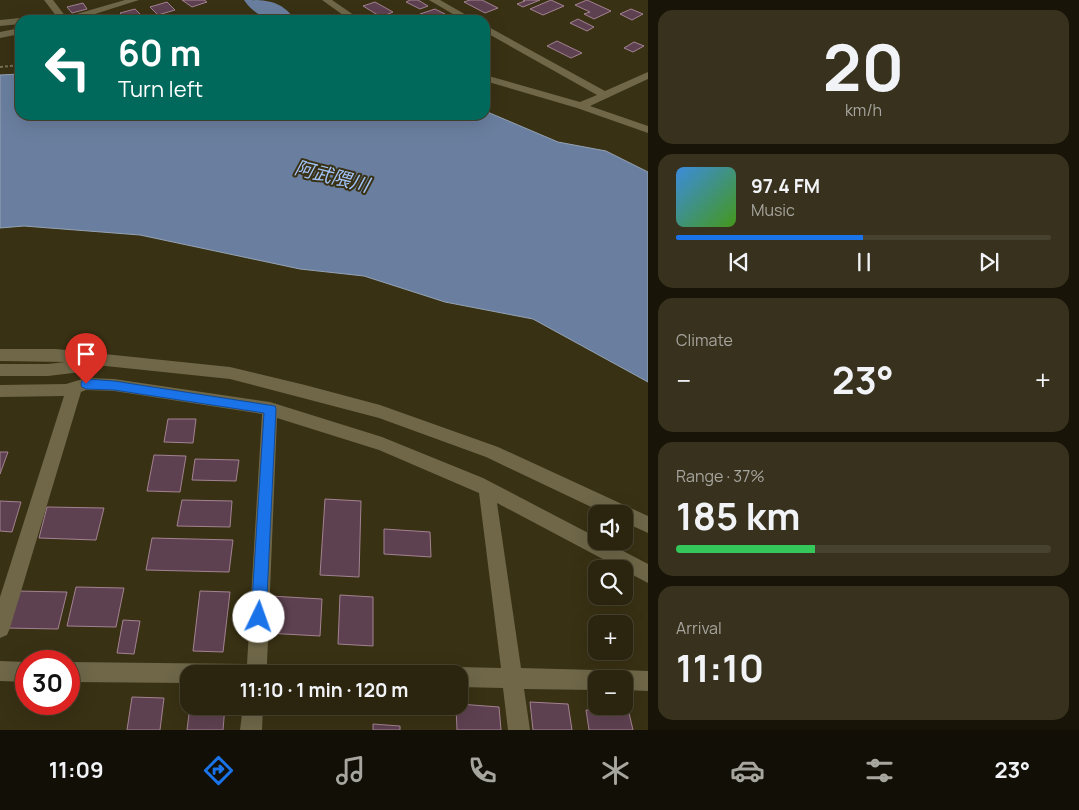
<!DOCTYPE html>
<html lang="en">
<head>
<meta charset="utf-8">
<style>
	:root { --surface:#2b250f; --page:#37311d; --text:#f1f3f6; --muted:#a6a59e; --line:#47422f; --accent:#1a73e8 }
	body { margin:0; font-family:Manrope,"Noto Sans JP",sans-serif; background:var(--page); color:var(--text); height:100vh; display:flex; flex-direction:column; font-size:19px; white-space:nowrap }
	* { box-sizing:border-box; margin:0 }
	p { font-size:16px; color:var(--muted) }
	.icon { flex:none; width:28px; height:28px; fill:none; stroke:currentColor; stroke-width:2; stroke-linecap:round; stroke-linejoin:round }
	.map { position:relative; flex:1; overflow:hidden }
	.drawer { display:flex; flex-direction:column; gap:10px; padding:10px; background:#181408; width:431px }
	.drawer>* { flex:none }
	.banner { position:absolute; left:15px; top:15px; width:475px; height:105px; border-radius:15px; box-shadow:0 5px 20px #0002,0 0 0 1px var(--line); background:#00695c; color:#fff; overflow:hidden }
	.fabs { position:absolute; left:588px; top:505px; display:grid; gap:10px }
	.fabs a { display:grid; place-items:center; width:45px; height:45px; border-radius:10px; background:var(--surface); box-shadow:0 5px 20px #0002,0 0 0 1px var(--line); font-size:25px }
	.speed { position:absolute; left:15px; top:650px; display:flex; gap:10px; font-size:25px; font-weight:700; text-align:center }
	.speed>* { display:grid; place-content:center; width:65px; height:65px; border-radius:50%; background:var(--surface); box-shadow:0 5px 20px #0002,0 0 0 1px var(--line); line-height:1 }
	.speed .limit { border:8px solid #d22; background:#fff; color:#111 }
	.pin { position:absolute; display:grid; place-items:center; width:42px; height:42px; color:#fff; margin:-51px -21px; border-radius:50% 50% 50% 0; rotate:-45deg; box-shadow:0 0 5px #0007 }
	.pin .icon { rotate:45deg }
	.me { position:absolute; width:55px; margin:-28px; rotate:3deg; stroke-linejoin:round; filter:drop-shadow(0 0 4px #0008) }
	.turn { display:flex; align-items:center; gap:18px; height:105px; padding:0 20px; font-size:22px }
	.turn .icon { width:65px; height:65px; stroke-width:2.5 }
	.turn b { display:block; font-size:35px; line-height:42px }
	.big { font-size:38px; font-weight:700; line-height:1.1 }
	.drawer .widget { flex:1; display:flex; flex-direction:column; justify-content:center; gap:8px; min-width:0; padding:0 18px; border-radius:15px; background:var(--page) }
	.drawer .dial { align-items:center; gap:0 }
	.dial b { font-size:65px; line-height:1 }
	.song { display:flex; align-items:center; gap:15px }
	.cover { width:60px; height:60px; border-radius:8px; background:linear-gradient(135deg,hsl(210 70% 55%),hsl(100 70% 35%)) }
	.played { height:5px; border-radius:2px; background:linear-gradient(90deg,var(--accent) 50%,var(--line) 50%) }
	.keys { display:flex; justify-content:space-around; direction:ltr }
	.heat { display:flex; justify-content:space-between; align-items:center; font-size:28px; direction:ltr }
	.charge { height:8px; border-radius:4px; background:linear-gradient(90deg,#34c759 37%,var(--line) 0) }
	.trip { position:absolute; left:180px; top:665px; width:288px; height:50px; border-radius:15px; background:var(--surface); box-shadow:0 5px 20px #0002,0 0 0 1px var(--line); font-weight:700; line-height:50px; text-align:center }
	.menu { display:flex; height:80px; justify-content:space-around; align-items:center; background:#110f06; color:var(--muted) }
	.menu .icon { width:35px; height:35px }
	.menu .active { color:var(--accent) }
	.menu b { font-size:22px; color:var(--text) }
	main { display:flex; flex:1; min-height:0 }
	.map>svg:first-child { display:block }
</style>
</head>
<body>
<main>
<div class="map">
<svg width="648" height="730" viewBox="0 0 648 730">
	<rect width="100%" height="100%" fill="#393114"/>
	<polygon fill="#6a7f9f" stroke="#94a2b3" points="20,74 20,115 485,115 485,111 558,142 606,151 648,172 648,382 533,319 445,302 364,276 300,269 140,235 24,226 0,228 0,75"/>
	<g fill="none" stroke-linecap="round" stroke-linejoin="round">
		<path fill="#6a7f9f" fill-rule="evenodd" d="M244,0C266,0 281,0 295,20C273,20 258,20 244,0Z"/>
	</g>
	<g fill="#5e4150" stroke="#a38292">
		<polygon points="182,0 204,0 207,2 192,7"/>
		<polygon points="410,0 418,0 428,6 420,9 406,2"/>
		<polygon points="470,0 482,0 498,8 485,13 464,2"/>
		<polygon points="523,0 540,0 523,7 517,4 525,1"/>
		<polygon points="551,0 564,6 543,15 530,9"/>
		<polygon points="587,0 611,11 594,19 584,14 590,12 575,5"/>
		<polygon points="167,2 175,10 158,15 150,7"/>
		<polygon points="375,2 393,12 381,17 363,6"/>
		<polygon points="83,3 87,9 72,13 67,7"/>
		<polygon points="135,9 145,19 127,20 120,13"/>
		<polygon points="435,9 445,14 430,20 420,14"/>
		<polygon points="631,9 643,14 632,20 620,14"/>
		<polygon points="578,19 594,27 587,31 570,23"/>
		<polygon points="557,41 582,53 571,58 547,46"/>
		<polygon points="634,42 644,46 633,52 624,48"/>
		<polygon points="168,419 196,419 193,443 164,442"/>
		<polygon points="0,452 8,452 0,474"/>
		<polygon points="154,455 186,456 180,492 147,491"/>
		<polygon points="195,459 239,460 236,481 192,480"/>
		<polygon points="325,499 361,501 359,577 320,575"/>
		<polygon points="182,500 232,501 230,527 177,526"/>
		<polygon points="0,501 21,502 12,532 0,531"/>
		<polygon points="47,507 104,508 96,540 39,538"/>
		<polygon points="384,529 430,532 431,557 384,554"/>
		<polygon points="152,538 233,540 229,572 146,570"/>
		<polygon points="76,587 124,588 116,627 67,626"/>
		<polygon points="16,591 67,592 58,629 5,628"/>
		<polygon points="200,591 230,592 223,652 193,651"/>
		<polygon points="340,595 373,597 373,646 338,644"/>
		<polygon points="270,596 322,599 320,636 266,633"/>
		<polygon points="123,620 140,621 134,654 117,653"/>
		<polygon points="132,697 164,698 160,730 127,730"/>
		<polygon points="530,702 568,704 572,730 533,730"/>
		<polygon points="459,704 499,707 501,730 457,730 456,706 459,706"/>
		<polygon points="190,706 225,706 223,730 187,730"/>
		<polygon points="586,710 629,713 633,730 589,730"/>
		<polygon points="373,724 400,726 400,730 373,730"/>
	</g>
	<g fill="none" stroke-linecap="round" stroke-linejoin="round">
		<polyline stroke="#777057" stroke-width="2" stroke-dasharray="3 2" stroke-linecap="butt" points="0,67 20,65"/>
		<g fill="#6f6748" fill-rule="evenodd">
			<polygon points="44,0 53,0 66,17 125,0 139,0 76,20 25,20 30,17 57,17"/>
			<polygon points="322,0 332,0 361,20 350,20"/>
			<polygon points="429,0 440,0 475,20 463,20"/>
			<polygon points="20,18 24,20 20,20 20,24 0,26 0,20"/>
			<polygon points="485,25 605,91 648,72 648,79 590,106 648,126 648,133 577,108 485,81 485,75 580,102 597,95 485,32"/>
			<polygon points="20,28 20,34 0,38 0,32"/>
			<polygon points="0,349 56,349 230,367 305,385 380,405 498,447 648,516 648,533 624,522 624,514 606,514 486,457 379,418 230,379 96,365 94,369 89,371 48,376 0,376 0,364 48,364 65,362 0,361"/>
			<polygon points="86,378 114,379 270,402 382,437 483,478 596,537 596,541 604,541 648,564 648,583 497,503 521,668 596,670 603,673 606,679 596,679 596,690 524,689 530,730 508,730 503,688 459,687 459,674 450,674 452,670 459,667 501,668 479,493 379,450 277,418 267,664 276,667 279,674 189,674 189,683 69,682 69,662 247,664 262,414 114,391 86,390 81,392 10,628 7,635 0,638 0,597 64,396 0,397 0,385 66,384"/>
			<polygon points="0,661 26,662 26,682 0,681"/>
			<polygon points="624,670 648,671 648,691 624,690 624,679 614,679 617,673"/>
			<polygon points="243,706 263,706 262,730 240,730"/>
		</g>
	</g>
	<polygon fill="#1a73e8" stroke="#114b97" points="86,379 114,381 275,406 276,409 266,617 264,622 259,624 254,622 251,617 264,413 114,390 86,389 82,387 81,384 82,381"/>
	<g text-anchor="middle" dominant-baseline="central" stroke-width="4" stroke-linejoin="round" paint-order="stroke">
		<g font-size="19" font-style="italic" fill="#a1c3f9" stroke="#393114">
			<text transform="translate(332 176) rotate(14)">阿武隈川</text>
		</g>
	</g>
</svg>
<div class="fabs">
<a><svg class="icon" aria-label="sound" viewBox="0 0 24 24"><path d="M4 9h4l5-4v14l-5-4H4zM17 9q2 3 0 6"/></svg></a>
<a><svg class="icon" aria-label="search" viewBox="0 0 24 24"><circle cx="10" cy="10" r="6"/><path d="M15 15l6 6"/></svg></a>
<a>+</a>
<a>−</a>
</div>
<div class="speed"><div class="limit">30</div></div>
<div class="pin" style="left:86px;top:384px;background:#d93025"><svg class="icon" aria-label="arrive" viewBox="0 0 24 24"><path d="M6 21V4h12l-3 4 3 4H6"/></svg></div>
<svg class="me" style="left:259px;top:617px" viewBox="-20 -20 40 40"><circle r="19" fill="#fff"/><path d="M0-13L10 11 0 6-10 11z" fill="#1a73e8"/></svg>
<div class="trip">11:10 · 1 min · 120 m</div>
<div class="banner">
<div class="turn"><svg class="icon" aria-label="left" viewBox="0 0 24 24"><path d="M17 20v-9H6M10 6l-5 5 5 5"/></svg><div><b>60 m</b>Turn left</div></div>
</div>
</div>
<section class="drawer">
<div class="widget dial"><b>20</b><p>km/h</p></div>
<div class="widget">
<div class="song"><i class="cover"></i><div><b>97.4 FM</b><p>Music</p></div></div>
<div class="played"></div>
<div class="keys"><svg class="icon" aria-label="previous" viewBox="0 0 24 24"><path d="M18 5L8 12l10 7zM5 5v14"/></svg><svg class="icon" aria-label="pause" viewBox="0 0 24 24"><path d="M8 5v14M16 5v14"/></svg><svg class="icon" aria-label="next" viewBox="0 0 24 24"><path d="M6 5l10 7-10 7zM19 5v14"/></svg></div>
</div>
<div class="widget"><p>Climate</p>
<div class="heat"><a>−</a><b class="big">23°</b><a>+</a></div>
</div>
<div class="widget"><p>Range · 37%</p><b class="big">185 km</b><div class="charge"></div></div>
<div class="widget"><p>Arrival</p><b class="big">11:10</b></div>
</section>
</main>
<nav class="menu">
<b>11:09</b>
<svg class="icon active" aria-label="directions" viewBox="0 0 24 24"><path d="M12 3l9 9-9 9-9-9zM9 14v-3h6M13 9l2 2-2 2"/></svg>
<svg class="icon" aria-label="music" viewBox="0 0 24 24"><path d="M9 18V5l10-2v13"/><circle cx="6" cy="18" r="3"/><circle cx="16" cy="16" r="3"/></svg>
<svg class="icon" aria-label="phone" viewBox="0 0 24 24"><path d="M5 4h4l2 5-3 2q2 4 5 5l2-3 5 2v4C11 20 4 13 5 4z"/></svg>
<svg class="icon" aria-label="climate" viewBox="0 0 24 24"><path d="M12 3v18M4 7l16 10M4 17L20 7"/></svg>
<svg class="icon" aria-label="car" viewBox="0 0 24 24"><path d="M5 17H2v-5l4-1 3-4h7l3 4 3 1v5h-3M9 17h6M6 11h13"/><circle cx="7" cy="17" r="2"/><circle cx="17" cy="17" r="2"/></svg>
<svg class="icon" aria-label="filters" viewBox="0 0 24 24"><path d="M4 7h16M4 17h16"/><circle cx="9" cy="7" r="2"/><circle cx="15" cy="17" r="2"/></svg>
<b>23°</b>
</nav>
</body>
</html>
